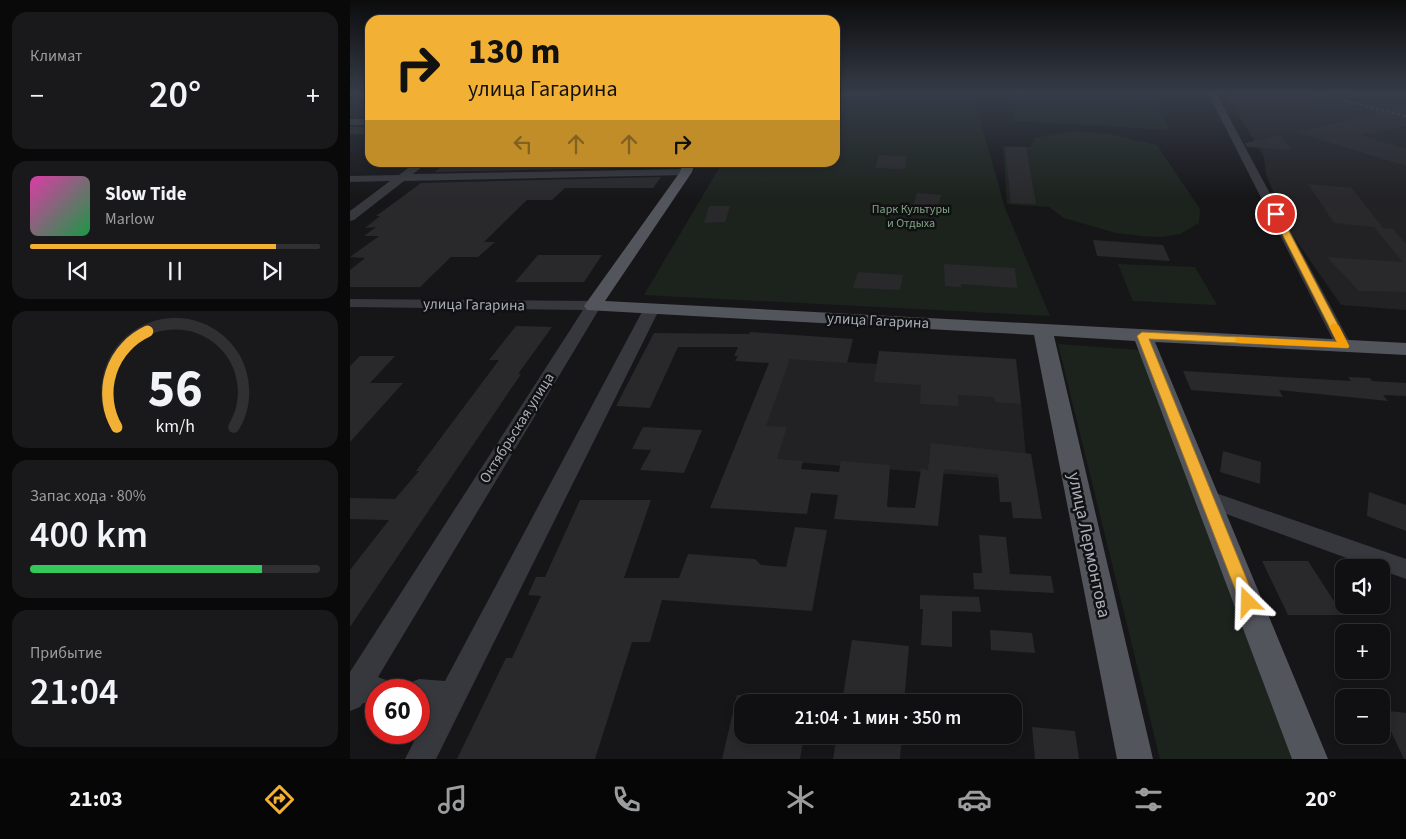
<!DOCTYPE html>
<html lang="ru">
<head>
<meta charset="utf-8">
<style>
	:root { --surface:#101012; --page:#19191b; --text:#f1f3f6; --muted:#9c9d9f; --line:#303032; --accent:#f2b134 }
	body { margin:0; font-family:"Source Sans 3",sans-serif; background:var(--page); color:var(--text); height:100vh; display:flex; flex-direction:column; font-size:19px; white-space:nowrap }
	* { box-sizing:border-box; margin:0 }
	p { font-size:16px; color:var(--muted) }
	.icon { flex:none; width:28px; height:28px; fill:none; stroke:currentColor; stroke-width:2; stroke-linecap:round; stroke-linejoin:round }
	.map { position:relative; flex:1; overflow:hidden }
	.panel { display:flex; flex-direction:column; gap:12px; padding:12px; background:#09090a; width:350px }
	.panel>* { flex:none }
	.hud { position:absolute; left:15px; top:15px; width:475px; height:152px; border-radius:15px; box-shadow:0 2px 8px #0003,0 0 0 1px var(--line); background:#f2b134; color:#111; overflow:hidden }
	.fabs { position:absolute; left:985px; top:559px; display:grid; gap:10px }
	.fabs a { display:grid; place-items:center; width:55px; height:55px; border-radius:10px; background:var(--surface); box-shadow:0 2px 8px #0003,0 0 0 1px var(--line); font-size:25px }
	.speed { position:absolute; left:15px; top:679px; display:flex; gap:10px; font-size:25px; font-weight:700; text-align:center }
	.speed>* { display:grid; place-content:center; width:65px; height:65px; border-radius:50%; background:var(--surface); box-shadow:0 2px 8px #0003,0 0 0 1px var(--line); line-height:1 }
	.speed .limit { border:8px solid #d22; background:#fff; color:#111 }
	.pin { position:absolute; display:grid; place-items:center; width:42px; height:42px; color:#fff; margin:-21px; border:2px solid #fff; border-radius:50%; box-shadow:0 1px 5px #0007 }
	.me { position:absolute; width:55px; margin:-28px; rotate:338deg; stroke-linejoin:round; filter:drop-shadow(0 0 4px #0008) }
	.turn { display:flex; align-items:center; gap:18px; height:105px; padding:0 20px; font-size:22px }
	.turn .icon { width:65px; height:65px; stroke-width:2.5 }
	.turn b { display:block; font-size:35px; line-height:42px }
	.lanes { display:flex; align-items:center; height:48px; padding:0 20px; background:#0003; justify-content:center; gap:25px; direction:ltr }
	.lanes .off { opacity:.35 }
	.big { font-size:38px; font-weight:600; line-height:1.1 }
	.panel .card { flex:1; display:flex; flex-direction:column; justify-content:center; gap:8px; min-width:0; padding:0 18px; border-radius:15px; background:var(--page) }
	.panel .dial { align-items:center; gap:0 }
	.dial svg { height:130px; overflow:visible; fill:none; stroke:var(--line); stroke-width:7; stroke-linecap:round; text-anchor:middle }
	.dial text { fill:var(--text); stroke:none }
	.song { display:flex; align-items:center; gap:15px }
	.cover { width:60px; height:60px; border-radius:8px; background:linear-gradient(135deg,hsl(320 70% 55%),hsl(140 70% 35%)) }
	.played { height:5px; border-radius:2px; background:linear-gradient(90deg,var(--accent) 85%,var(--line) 85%) }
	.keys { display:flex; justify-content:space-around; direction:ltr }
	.heat { display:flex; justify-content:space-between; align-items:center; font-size:28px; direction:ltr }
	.charge { height:8px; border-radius:4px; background:linear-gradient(90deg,#34c759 80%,var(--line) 0) }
	.trip { position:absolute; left:384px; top:694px; width:288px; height:50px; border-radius:15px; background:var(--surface); box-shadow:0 2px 8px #0003,0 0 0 1px var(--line); font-weight:600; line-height:50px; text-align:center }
	.tab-bar { display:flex; height:80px; justify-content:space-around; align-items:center; background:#060607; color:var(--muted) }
	.tab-bar .icon { width:35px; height:35px }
	.tab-bar .active { color:var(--accent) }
	.tab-bar b { font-size:22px; color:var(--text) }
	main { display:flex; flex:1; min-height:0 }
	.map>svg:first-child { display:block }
</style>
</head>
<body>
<main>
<section class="panel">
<div class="card"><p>Климат</p>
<div class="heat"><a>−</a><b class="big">20°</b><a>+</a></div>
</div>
<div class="card">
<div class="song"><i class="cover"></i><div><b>Slow Tide</b><p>Marlow</p></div></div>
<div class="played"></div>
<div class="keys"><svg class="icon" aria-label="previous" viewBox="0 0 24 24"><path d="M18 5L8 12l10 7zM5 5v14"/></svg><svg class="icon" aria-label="pause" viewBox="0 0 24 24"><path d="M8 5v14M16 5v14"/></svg><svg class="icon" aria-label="next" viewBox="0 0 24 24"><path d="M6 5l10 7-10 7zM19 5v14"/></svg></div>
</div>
<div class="card dial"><svg viewBox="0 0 100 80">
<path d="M14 69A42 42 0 1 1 86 69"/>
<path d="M14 69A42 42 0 0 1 33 10" stroke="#f2b134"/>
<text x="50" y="56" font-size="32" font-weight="700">56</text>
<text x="50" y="72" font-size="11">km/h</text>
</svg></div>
<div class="card"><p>Запас хода · 80%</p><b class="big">400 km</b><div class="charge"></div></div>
<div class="card"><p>Прибытие</p><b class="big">21:04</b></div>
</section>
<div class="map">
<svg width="1056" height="759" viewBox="0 0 1056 759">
	<rect width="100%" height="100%" fill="#161618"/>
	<g fill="#222225">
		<polygon points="876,93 1056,93 1056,310 991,305 939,230 916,174 914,157"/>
		<polygon points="438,358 528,364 664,361 671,403 678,480 401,459"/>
	</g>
	<g fill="#1c231d">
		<polygon points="582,93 624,98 655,208 700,316 294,295 372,163 485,162 485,105 502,97"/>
		<polygon points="665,95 805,102 820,130 664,121"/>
		<polygon points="724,131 759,134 807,145 850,209 849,223 830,234 812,237 792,236 766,233 714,218 699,207 657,204 653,146 681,147 684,138"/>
		<polygon points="768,264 845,267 867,305 783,301"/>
		<polygon points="708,344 789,350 943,759 810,759"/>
	</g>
	<g fill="#29292c">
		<polygon points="1013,93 1056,93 1056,126 1011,135 1056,149 1056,166 945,132 1030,113 959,107 959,103"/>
		<rect x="0" y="127" width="20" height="7"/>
		<polygon points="930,135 942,150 897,147 895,143"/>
		<polygon points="655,147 676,147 686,204 661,203"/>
		<polygon points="528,155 556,156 555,169 526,168"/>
		<polygon points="97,162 321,162 318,167 85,172"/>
		<polygon points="311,177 303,188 215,188 202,200 177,200 134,242 145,242 128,257 101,257 70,287 0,287 0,270 15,258 0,257 29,236 14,236 26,227 15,228 30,216 26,216 71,183"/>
		<polygon points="958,184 1002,188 1033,228 984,223"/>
		<polygon points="567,193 591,195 587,211 562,209"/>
		<polygon points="359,206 380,206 375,222 354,223"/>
		<polygon points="1024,227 1043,229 1056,244 1056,292 1009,291 977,257 1053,262"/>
		<polygon points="743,240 813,245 820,261 747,256"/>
		<polygon points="188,255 252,255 234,282 165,282"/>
		<polygon points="594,264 665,268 667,288 611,284 611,287 595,286"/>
		<polygon points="508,272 553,275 550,290 503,288"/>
		<polygon points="166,326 202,327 168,374 171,374 0,627 0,570 39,520 0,519 0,498 45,499 69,471 66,471 149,360 139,360"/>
		<polygon points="400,332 503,339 497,363 440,359 416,426 437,427 427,459 453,461 451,469 489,472 491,461 540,465 537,507 565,508 571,469 578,470 581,443 681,454 692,519 663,518 661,502 650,502 648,474 594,469 588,526 484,519 488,495 461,493 457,514 360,508 419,363 385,361 388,356 384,356 388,347 328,347 300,408 266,406 304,333 399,334"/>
		<polygon points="529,351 666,359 671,404 645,402 644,397 608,395 608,406 570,404 571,385 524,382"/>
		<polygon points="10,356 45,356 20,383 53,383 0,442 0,366"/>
		<polygon points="833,371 1001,381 998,377 1020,378 1022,381 1056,383 1056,396 1033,395 1038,401 929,390 933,397 841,390"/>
		<polygon points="293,427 352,430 334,473 290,470 301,450 282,449"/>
		<polygon points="873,451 911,462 910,484 870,472"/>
		<polygon points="1019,492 1056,505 1056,531 1017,516"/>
		<polygon points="230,500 301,500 274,578 329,578 338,554 405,559 411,565 436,567 445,527 477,530 462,611 312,600 300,642 282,642 245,759 107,759 156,658 162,658 191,596 178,595 186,577 195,577"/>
		<polygon points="629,535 656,537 660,574 701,576 704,593 624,589 623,573 632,573"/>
		<polygon points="912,561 958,561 993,615 938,615"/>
		<polygon points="570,595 629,597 631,612 602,611 602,647 571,645 573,609 570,609"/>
		<polygon points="640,630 682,633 685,653 641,650"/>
		<polygon points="502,640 559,646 554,702 492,702"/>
		<polygon points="387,695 392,695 392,735 454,735 450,759 372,759"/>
		<polygon points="1031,710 1056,713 1056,759 1054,759"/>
		<polygon points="682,727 725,731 729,759 685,759"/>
		<polygon points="487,735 552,735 550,759 483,759"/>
	</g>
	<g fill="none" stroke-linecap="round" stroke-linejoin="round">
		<g fill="#37383d" fill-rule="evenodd">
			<polygon points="485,93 533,93 529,95 485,97"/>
			<polygon points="858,93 866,93 1002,346 1000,349 988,349 986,346"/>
			<rect x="0" y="119" width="20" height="6"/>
			<polygon points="66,162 78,162 63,174 336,169 341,172 336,175 54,181 4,220 0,221 0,211 40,181 0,182 0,176 49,175"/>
			<polygon points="0,299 243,301 248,303 251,306 28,677 36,680 40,690 26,690 26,704 13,703 10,707 0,711 0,672 233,310 0,307"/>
			<polygon points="301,305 306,307 309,310 86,759 55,759 81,708 69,707 69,690 56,690 59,683 69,679 95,681 293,310 296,307"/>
			<polygon points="857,490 1056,559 1056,579 1031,570 1031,568 1024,568 849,504 846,498 849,492"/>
		</g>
		<polygon fill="#53555c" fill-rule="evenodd" points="333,162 345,162 342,172 255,301 1056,343 1056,355 805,342 978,759 942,759 785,341 704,336 803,759 767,759 684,335 237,310 234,306 330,172"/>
		<polyline stroke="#4a4c52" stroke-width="2" stroke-dasharray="3 2.5" stroke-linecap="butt" points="962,93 1056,116"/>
	</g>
	<linearGradient id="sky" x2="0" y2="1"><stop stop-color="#0c0c0d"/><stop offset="0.47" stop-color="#363c48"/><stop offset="1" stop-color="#363c48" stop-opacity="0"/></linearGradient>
	<rect width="1056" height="199" fill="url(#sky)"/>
	<polygon fill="#f2b134" stroke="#9d7322" points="923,213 930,214 999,346 998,348 799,339 906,602 904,608 898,610 892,608 890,602 787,336 792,332 987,342 922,214"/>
	<polygon fill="#f59e0b" points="984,323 989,326 999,346 998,348 889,343 884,340 889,337 987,342 979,326"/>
	<g text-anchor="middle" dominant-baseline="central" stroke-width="5" stroke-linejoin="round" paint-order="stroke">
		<g font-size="12" fill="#7fa381" stroke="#111113">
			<text x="561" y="209">Парк Культуры<tspan x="561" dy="14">и Отдыха</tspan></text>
		</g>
		<g font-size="15" fill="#a8adb8" stroke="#111113">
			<text transform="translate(124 305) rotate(1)">улица Гагарина</text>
			<text transform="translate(528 321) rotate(3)">улица Гагарина</text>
			<text transform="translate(167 428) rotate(-58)">Октябрьская улица</text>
		</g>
		<g font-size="18" fill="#a8adb8" stroke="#111113">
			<text transform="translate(739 545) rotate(78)">улица Лермонтова</text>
		</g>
	</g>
</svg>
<div class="fabs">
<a><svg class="icon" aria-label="sound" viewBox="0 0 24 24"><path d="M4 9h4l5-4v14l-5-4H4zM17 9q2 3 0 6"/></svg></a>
<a>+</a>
<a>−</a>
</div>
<div class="speed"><div class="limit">60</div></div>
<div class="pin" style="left:926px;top:214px;background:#d93025"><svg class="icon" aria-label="arrive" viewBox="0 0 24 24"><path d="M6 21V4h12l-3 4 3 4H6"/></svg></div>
<svg class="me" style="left:898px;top:602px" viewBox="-20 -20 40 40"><path d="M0-17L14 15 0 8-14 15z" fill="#f2b134" stroke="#fff" stroke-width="4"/></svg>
<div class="trip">21:04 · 1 мин · 350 m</div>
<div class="hud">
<div class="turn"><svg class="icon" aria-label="right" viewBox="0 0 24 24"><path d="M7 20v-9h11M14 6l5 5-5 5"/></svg><div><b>130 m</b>улица Гагарина</div></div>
<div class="lanes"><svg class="icon off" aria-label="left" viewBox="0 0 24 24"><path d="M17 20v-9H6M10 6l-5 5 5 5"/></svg><svg class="icon off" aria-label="ahead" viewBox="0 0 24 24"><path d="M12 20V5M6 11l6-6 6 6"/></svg><svg class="icon off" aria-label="ahead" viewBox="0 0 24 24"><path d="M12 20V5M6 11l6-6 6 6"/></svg><svg class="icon" aria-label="right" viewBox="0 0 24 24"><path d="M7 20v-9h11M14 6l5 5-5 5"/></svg></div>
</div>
</div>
</main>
<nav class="tab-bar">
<b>21:03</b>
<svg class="icon active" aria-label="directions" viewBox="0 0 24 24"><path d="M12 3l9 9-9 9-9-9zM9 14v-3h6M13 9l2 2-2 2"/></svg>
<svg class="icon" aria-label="music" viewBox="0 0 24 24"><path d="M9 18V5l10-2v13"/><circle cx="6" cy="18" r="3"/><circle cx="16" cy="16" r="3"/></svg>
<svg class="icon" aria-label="phone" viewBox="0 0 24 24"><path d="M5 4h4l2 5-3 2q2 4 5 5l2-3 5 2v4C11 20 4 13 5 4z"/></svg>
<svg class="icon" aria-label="climate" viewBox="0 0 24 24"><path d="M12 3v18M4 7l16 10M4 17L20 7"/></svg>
<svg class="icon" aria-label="car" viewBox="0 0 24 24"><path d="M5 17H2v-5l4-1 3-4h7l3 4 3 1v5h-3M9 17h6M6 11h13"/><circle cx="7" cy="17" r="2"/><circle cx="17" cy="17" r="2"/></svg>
<svg class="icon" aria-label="filters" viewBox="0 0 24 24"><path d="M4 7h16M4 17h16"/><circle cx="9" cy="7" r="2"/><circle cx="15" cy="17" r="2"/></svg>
<b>20°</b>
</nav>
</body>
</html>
